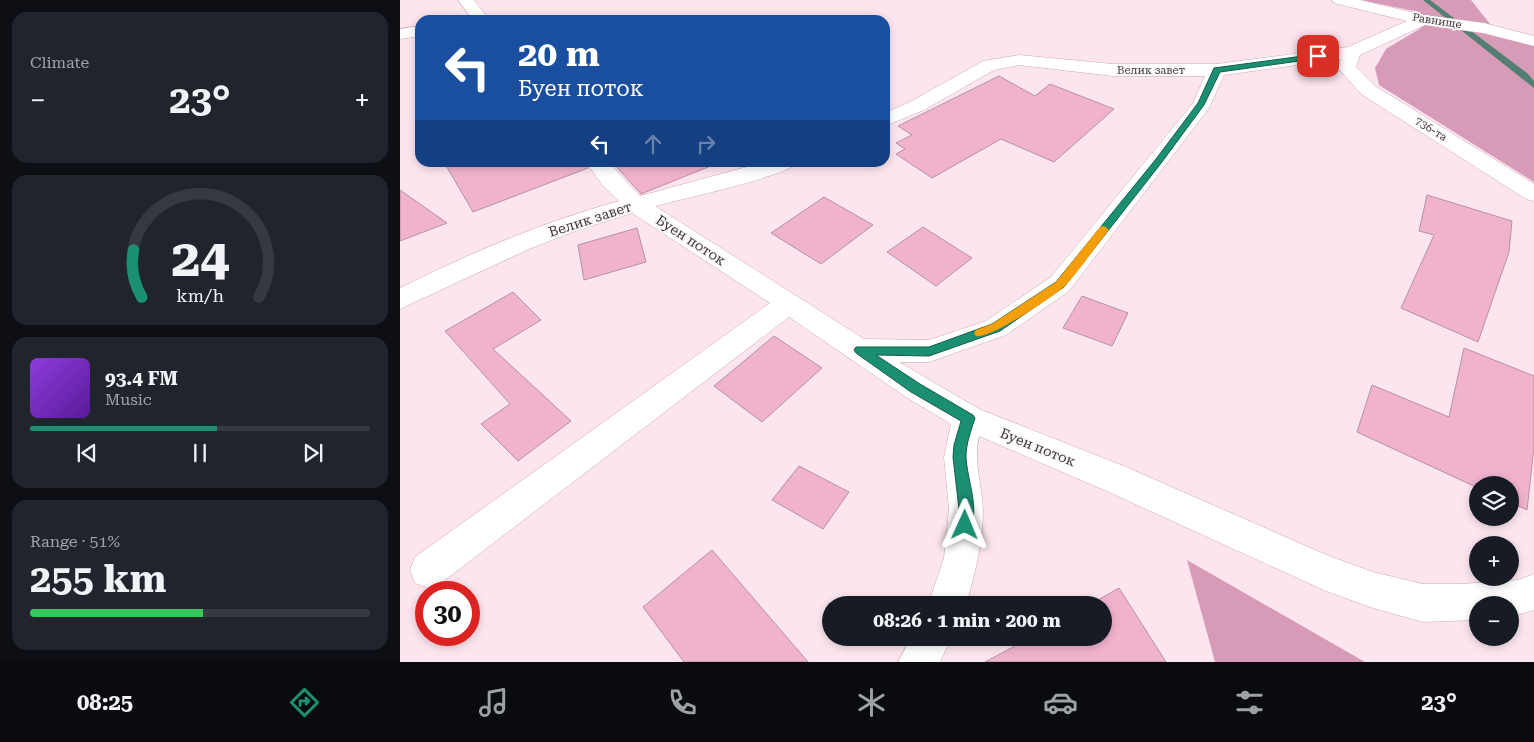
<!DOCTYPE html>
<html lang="en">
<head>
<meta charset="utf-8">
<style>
	:root { --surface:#171b24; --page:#20242c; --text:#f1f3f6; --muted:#9ea1a6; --line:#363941; --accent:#1b8f71 }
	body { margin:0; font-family:"Roboto Serif",serif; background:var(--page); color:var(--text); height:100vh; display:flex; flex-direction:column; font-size:19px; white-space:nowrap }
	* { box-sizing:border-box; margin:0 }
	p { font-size:16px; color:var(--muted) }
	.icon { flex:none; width:28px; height:28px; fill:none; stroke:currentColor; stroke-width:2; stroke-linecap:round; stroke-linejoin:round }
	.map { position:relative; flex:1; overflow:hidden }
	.side { display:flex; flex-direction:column; gap:12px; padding:12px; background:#0d0f14; width:400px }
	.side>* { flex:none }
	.guide { position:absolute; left:15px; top:15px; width:475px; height:152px; border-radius:15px; box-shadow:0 2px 8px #0003; background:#1a4fa0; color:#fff; overflow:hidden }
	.controls { position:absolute; left:1069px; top:476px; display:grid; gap:10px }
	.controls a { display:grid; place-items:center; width:50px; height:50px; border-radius:50%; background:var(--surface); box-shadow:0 2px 8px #0003; font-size:25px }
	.speed { position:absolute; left:15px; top:581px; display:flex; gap:10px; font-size:25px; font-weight:700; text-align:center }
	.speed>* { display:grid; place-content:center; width:65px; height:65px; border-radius:50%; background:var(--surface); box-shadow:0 2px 8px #0003; line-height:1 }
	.speed .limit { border:8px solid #d22; background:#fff; color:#111 }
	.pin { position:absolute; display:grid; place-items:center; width:42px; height:42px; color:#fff; margin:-21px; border-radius:10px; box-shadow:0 2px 8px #0006 }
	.me { position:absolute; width:55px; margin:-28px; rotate:1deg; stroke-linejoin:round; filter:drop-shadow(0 0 4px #0008) }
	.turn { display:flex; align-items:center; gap:18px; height:105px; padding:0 20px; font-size:22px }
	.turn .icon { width:65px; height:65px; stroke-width:2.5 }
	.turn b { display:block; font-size:35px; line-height:42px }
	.lanes { display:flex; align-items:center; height:48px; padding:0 20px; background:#0003; justify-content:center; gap:25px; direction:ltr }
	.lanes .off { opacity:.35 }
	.big { font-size:38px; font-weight:700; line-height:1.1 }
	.side .card { flex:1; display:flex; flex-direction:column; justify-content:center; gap:8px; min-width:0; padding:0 18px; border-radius:15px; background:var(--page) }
	.side .dial { align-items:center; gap:0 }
	.dial svg { height:130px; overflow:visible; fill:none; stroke:var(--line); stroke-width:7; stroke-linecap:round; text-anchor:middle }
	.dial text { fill:var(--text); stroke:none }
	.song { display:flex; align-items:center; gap:15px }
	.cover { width:60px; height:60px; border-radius:8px; background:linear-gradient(135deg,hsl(270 70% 55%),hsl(270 70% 35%)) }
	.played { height:5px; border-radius:2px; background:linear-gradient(90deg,var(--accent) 55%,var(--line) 55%) }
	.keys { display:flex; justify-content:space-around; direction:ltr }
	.heat { display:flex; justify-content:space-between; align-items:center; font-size:28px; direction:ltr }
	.charge { height:8px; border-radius:4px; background:linear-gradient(90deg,#34c759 51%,var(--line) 0) }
	.trip { position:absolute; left:422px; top:596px; width:290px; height:50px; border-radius:25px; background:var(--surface); box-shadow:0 2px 8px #0003; font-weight:700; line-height:50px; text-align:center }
	.menu { display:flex; height:80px; justify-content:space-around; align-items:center; background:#090b0e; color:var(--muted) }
	.menu .icon { width:35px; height:35px }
	.menu .selected { color:var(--accent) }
	.menu b { font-size:22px; color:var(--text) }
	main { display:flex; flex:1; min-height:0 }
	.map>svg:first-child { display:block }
</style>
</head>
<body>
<main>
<section class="side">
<div class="card"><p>Climate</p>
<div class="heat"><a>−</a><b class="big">23°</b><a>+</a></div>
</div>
<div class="card dial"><svg viewBox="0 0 100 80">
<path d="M14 69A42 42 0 1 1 86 69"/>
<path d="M14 69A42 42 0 0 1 9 40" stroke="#1b8f71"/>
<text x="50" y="56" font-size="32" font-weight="700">24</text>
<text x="50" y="72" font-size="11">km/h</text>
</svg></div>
<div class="card">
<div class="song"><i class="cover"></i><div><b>93.4 FM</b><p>Music</p></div></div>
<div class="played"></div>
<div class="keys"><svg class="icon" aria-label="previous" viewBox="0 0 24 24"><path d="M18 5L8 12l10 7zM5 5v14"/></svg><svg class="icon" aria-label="pause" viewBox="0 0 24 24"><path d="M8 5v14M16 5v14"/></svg><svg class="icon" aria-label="next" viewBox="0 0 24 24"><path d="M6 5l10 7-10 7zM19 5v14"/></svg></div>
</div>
<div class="card"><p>Range · 51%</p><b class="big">255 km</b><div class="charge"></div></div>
</section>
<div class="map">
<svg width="1134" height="662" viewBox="0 0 1134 662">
	<rect width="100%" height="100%" fill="#fde5ef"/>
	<g fill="#d89bb7">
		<polygon points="960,0 1071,0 1090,24 1134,42 1134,182 979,85 975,68 986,49 1021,28 1014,11"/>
		<polygon points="787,560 965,662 815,662"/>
	</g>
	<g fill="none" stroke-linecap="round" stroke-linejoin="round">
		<polygon fill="#527f71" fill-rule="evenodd" points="1023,0 1030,0 1127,73 1134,81 1134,88"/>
	</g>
	<g fill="#f1b2ce" stroke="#b592a2">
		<polygon points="599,76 635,96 650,84 714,109 654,162 601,139 532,178 496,154 505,149 496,143 512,135 498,126"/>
		<polygon points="44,162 184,162 188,168 73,212"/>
		<polygon points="212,162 318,162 318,163 241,194"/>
		<polygon points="0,190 47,223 0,241"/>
		<polygon points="1027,195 1112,221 1109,252 1078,342 1001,308 1034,235 1019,231"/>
		<polygon points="424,197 473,225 421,264 371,233"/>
		<polygon points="523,227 572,258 536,286 487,252"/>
		<polygon points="237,228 246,262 184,280 178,245"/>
		<polygon points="113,292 141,320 93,349 171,421 118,461 81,424 110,404 45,331"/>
		<polygon points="682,296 728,313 712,346 663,328"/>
		<polygon points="374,336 422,368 362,422 314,386"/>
		<polygon points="1064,348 1134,376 1134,447 1127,510 1110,502 1110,485 1078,485 1078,488 957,432 972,385 1049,417"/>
		<polygon points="399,466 449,492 423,529 372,500"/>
		<polygon points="312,550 408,662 284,662 243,607"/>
		<polygon points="719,588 766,662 585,662 630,638 704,638 704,605 689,605"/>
	</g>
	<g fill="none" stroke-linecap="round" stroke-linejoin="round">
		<g stroke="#cca7b7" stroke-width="1">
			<g id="street">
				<polygon points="58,0 74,0 89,20 73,20"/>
				<path d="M932,0H960L1023,15L1084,23L1134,36V46L1083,33L1025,25L960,55L956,67L975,86L1134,184V201L1126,199L961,94L938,68L941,59L824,75L809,108L669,291L606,335L529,362H499L579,409L726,467L929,556L973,572L1023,584H1061L1118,580L1134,574V610L1110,617V605H1078V620L1023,622L973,608L926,591L702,489L579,436C573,461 582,485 583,510C583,543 575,573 566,605H528L544,558L549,509L544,457L551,424L506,397L389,317L41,583L28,588L15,583L10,570L15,557L370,303L232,213L178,230L129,249L0,309V288C70,253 143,222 219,201L203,186L186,162H208L240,196L365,162H398C389,176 278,200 255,206L464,339L529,340L586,321L651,277L793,103L805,76H713L619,65L594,70L524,110L485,126V113L510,102L583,61L619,55L713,64H817L948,47L1007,21L934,3Z"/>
				<polygon points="20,26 20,36 0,39 0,29"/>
				<polygon points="511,638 551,638 540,662 498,662"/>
			</g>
		</g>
		<use href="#street" fill="#fff" fill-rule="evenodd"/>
	</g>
	<path fill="#1b8f71" stroke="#125d49" d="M918,54L922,56L921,58L820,72L804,105L762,162L664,287L600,331L529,356L476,355L520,384L573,415L575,418C571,431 566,443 566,457C567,480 580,508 570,530L565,532L560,530L558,525L559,509L553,457L554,445L561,421L511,392L456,353L454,350L456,347H529L592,324L656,282L756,159L798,103L814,68Z"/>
	<path fill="#f59e0b" d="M704,226L709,230L707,232C693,250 680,270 665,286C653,297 589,340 576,336L574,333L576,330L592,324L656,282L700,227Z"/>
	<g text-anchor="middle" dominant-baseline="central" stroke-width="4" stroke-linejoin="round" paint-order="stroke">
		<g font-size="11" fill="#44353c" stroke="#fafafa">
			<text transform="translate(1037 21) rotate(9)">Равнище</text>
			<text x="751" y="70">Велик завет</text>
			<text transform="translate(1031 129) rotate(32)">736-та</text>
		</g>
		<g font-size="14" fill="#44353c" stroke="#fafafa">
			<text transform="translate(190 219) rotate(-18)">Велик завет</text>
			<text transform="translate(291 240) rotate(33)">Буен поток</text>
			<text transform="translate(638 447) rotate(22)">Буен поток</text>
		</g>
	</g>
</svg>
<div class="controls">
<a><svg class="icon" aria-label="layers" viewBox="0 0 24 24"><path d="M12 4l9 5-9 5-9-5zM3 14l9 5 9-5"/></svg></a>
<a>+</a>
<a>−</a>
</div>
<div class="speed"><div class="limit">30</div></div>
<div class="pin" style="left:918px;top:56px;background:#d93025"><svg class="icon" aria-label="arrive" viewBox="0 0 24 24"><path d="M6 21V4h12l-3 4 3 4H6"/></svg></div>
<svg class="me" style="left:565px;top:525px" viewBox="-20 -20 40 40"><path d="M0-17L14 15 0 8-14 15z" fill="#1b8f71" stroke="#fff" stroke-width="4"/></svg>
<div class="trip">08:26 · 1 min · 200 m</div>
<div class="guide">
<div class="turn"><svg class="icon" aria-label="left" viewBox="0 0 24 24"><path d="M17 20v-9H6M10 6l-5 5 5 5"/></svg><div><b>20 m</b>Буен поток</div></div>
<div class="lanes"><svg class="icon" aria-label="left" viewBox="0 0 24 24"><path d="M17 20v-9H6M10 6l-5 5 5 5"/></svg><svg class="icon off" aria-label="ahead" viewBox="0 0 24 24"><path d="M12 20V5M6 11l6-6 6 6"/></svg><svg class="icon off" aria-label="right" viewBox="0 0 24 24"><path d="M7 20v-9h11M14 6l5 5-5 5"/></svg></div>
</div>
</div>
</main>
<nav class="menu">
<b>08:25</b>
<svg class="icon selected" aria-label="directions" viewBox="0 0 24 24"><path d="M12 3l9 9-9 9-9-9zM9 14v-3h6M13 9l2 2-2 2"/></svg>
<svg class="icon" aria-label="music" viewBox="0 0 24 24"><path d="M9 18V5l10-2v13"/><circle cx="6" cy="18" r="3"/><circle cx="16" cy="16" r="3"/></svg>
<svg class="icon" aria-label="phone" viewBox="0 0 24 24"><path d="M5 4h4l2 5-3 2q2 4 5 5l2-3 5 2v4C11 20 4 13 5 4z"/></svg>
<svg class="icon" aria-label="climate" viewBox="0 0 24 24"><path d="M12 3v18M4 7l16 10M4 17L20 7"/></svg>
<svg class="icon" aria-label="car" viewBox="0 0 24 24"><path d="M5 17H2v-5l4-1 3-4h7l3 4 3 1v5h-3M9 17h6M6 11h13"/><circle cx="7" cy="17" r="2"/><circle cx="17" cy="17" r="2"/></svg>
<svg class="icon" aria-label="filters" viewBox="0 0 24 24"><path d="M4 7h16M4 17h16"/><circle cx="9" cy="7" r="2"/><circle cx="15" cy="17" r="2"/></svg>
<b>23°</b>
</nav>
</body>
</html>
